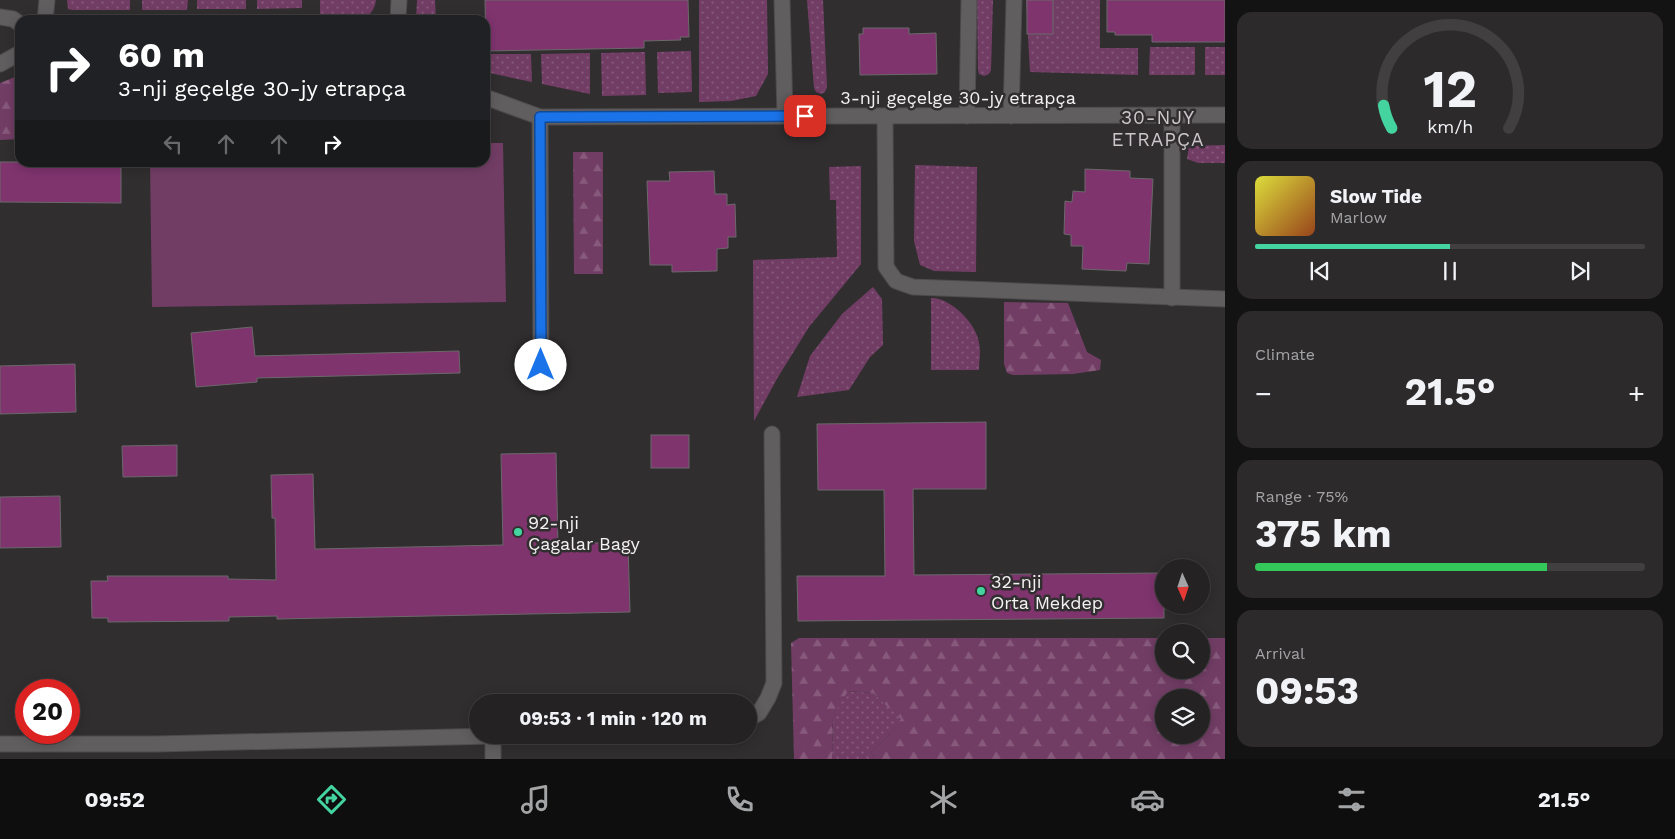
<!DOCTYPE html>
<html lang="en">
<head>
<meta charset="utf-8">
<style>
	:root { --surface:#252224; --page:#2d2a2c; --text:#f1f3f6; --muted:#a3a4a6; --line:#423f41; --accent:#43d4a0 }
	body { margin:0; font-family:"Work Sans",sans-serif; background:var(--page); color:var(--text); height:100vh; display:flex; flex-direction:column; font-size:19px; white-space:nowrap }
	* { box-sizing:border-box; margin:0 }
	p { font-size:16px; color:var(--muted) }
	.icon { flex:none; width:28px; height:28px; fill:none; stroke:currentColor; stroke-width:2; stroke-linecap:round; stroke-linejoin:round }
	.map { position:relative; flex:1; overflow:hidden }
	.details { display:flex; flex-direction:column; gap:12px; padding:12px; background:#141314; width:450px }
	.details>* { flex:none }
	.top-card { position:absolute; left:15px; top:15px; width:475px; height:152px; border-radius:15px; box-shadow:0 2px 12px #0003,0 0 0 1px var(--line); background:#202124; color:#fff; overflow:hidden }
	.needle { width:32px; rotate:177deg }
	.controls { position:absolute; left:1155px; top:559px; display:grid; gap:10px }
	.controls a { display:grid; place-items:center; width:55px; height:55px; border-radius:50%; background:var(--surface); box-shadow:0 2px 12px #0003,0 0 0 1px var(--line); font-size:25px }
	.speed { position:absolute; left:15px; top:679px; display:flex; gap:10px; font-size:25px; font-weight:700; text-align:center }
	.speed>* { display:grid; place-content:center; width:65px; height:65px; border-radius:50%; background:var(--surface); box-shadow:0 2px 12px #0003,0 0 0 1px var(--line); line-height:1 }
	.speed .limit { border:8px solid #d22; background:#fff; color:#111 }
	.pin { position:absolute; display:grid; place-items:center; width:42px; height:42px; color:#fff; margin:-21px; border-radius:10px; box-shadow:0 2px 8px #0006 }
	.me { position:absolute; width:55px; margin:-28px; rotate:0deg; stroke-linejoin:round; filter:drop-shadow(0 0 4px #0008) }
	.turn { display:flex; align-items:center; gap:18px; height:105px; padding:0 20px; font-size:22px }
	.turn .icon { width:65px; height:65px; stroke-width:2.5 }
	.turn b { display:block; font-size:35px; line-height:42px }
	.lanes { display:flex; align-items:center; height:48px; padding:0 20px; background:#0003; justify-content:center; gap:25px; direction:ltr }
	.lanes .off { opacity:.35 }
	.big { font-size:38px; font-weight:700; line-height:1.1 }
	.details .widget { flex:1; display:flex; flex-direction:column; justify-content:center; gap:8px; min-width:0; padding:0 18px; border-radius:15px; background:var(--page) }
	.details .dial { align-items:center; gap:0 }
	.dial svg { height:130px; overflow:visible; fill:none; stroke:var(--line); stroke-width:7; stroke-linecap:round; text-anchor:middle }
	.dial text { fill:var(--text); stroke:none }
	.song { display:flex; align-items:center; gap:15px }
	.cover { width:60px; height:60px; border-radius:8px; background:linear-gradient(135deg,hsl(60 70% 55%),hsl(20 70% 35%)) }
	.played { height:5px; border-radius:2px; background:linear-gradient(90deg,var(--accent) 50%,var(--line) 50%) }
	.keys { display:flex; justify-content:space-around; direction:ltr }
	.heat { display:flex; justify-content:space-between; align-items:center; font-size:28px; direction:ltr }
	.charge { height:8px; border-radius:4px; background:linear-gradient(90deg,#34c759 75%,var(--line) 0) }
	.trip { position:absolute; left:469px; top:694px; width:288px; height:50px; border-radius:25px; background:var(--surface); box-shadow:0 2px 12px #0003,0 0 0 1px var(--line); font-weight:700; line-height:50px; text-align:center }
	.tab-bar { display:flex; height:80px; justify-content:space-around; align-items:center; background:#0f0e0e; color:var(--muted) }
	.tab-bar .icon { width:35px; height:35px }
	.tab-bar .current { color:var(--accent) }
	.tab-bar b { font-size:22px; color:var(--text) }
	main { display:flex; flex:1; min-height:0 }
	.map>svg:first-child { display:block }
</style>
</head>
<body>
<main>
<div class="map">
<svg width="1225" height="759" viewBox="0 0 1225 759">
	<defs>
		<pattern id="grass-dots" width="8" height="8" patternUnits="userSpaceOnUse" patternTransform="scale(1.25)"><rect width="8" height="8" fill="#723d65"/><path d="M2 2h.1M6 6h.1" fill="none" stroke="#875a7c" stroke-width="1.8" stroke-linecap="round"/></pattern>
		<pattern id="forest-firs" width="22" height="20" patternUnits="userSpaceOnUse" patternTransform="scale(1.25)"><rect width="22" height="20" fill="#723d65"/><path d="M5 1l3.5 6h-7zM16 11l3.5 6h-7z" fill="#875a7c"/></pattern>
	</defs>
	<rect width="100%" height="100%" fill="#312e30"/>
	<g fill="url(#grass-dots)">
		<polygon points="67,0 130,0 130,10 72,10 68,9"/>
		<polygon points="142,0 188,0 187,10 142,10"/>
		<rect x="197" y="0" width="49" height="9"/>
		<polygon points="257,0 302,0 302,8 257,9"/>
		<path d="M320,0H376C375,9 370,15 363,20H320Z"/>
		<polygon points="417,0 435,0 436,20 416,20"/>
		<polygon points="699,0 767,0 768,74 756,96 731,101 699,102"/>
		<polygon points="807,0 823,0 827,87 825,92 821,94 816,92 814,88"/>
		<polygon points="977,0 993,0 991,70 989,74 984,76 979,74 978,70"/>
		<polygon points="1026,0 1100,0 1100,48 1138,48 1138,75 1030,72"/>
		<polygon points="1150,47 1195,47 1195,75 1149,75"/>
		<rect x="1205" y="47" width="20" height="28"/>
		<polygon points="691,51 692,92 658,93 657,52"/>
		<polygon points="645,52 646,95 602,96 601,53"/>
		<polygon points="590,53 590,94 542,84 541,54"/>
		<polygon points="485,54 531,54 532,82 485,72"/>
		<polygon points="1225,145 1225,163 1198,163 1187,159 1189,146"/>
		<polygon points="915,165 977,167 976,272 934,271 920,265 914,241"/>
		<polygon points="861,166 861,264 809,327 778,377 754,421 753,260 837,257 836,200 830,200 829,167"/>
		<polygon points="873,287 882,299 883,345 870,357 849,390 797,397 810,356 842,314"/>
		<path d="M931,298C950,297 977,324 979,343C981,352 979,361 979,370H931Z"/>
		<polygon points="847,691 873,693 902,719 891,733 871,752 874,759 832,759 833,715"/>
	</g>
	<g fill="url(#forest-firs)" fill-rule="evenodd">
		<polygon points="20,75 20,139 0,140 0,83"/>
		<polygon points="573,152 603,152 603,274 574,274"/>
		<polygon points="1004,302 1068,303 1087,352 1101,360 1100,370 1073,374 1013,375 1007,373 1004,364"/>
		<path d="M799,638H1164V670H1201V638H1225V759H874L871,752L891,733L901,719L873,693L848,691L833,715L832,759H794L791,643ZM1164,698H1201V735H1164Z"/>
	</g>
	<polygon fill="#723d65" points="485,143 503,143 506,302 152,307 150,163 485,162"/>
	<g fill="#7f346e" stroke="#6b686a">
		<polygon points="485,0 688,0 689,37 680,37 681,40 644,41 644,48 486,51"/>
		<rect x="1027" y="0" width="26" height="34"/>
		<polygon points="1107,0 1225,0 1225,42 1152,42 1152,35 1115,35 1115,32 1107,32"/>
		<polygon points="863,28 909,28 909,34 936,33 937,74 860,75 859,34 863,34"/>
		<polygon points="0,162 121,162 121,203 0,202"/>
		<polygon points="1085,169 1130,171 1130,178 1153,179 1149,264 1127,263 1126,271 1082,269 1083,246 1071,246 1071,235 1064,234 1065,201 1072,202 1073,191 1085,192"/>
		<polygon points="714,171 715,194 727,194 727,205 735,204 736,237 728,237 728,248 717,249 717,271 672,272 672,265 650,265 647,181 670,181 669,172"/>
		<polygon points="252,327 255,356 459,351 460,373 257,378 257,382 196,387 191,333"/>
		<polygon points="75,364 76,412 0,414 0,366"/>
		<polygon points="986,422 986,489 913,489 914,575 1164,573 1164,618 798,621 797,576 885,576 884,490 818,490 817,424"/>
		<rect x="651" y="435" width="38" height="33"/>
		<polygon points="177,445 177,476 123,477 122,446"/>
		<polygon points="556,453 558,544 628,542 630,612 277,619 277,616 229,617 229,621 108,622 108,618 92,618 91,581 108,581 107,576 228,576 228,579 276,580 275,518 272,518 271,475 313,474 315,549 503,545 501,454"/>
		<polygon points="60,496 61,547 0,548 0,497"/>
	</g>
	<g fill="none" stroke-linecap="round" stroke-linejoin="round">
		<g stroke="#4d4b4c" stroke-width="17">
			<g id="minor">
				<polyline points="782,0 785,115"/>
				<polyline points="0,17 13,19 20,24"/>
				<polyline points="45,20 47,0"/>
				<polyline points="398,20 399,0"/>
				<polyline points="0,64 20,53"/>
				<polyline points="485,97 540,117 1225,115"/>
				<polyline points="1172,115 1172,298"/>
				<polyline points="885,116 886,267 896,281 913,287 1225,299"/>
				<polyline points="967,116 969,0"/>
				<polyline points="1011,116 1014,0"/>
				<polyline points="540,117 541,365"/>
				<polyline points="748,719 759,713 768,698 774,683 772,434"/>
				<polyline points="0,744 155,744 493,736"/>
				<polyline points="493,759 493,736 513,735"/>
			</g>
		</g>
		<use href="#minor" stroke="#615e60" stroke-width="15"/>
	</g>
	<g fill="none" stroke-linecap="round" stroke-linejoin="round">
		<g stroke="#114b97" stroke-width="12">
			<polyline id="route" points="541,365 540,117 805,116"/>
		</g>
		<use href="#route" stroke="#1a73e8" stroke-width="9"/>
	</g>
	<g fill="#43d4a0" stroke="#312e30" stroke-width="2">
		<circle cx="518" cy="532" r="5"/>
		<circle cx="981" cy="591" r="5"/>
	</g>
	<g text-anchor="middle" dominant-baseline="central" stroke-width="5" stroke-linejoin="round" paint-order="stroke">
		<g font-size="18" fill="#f3f1f2" stroke="#312e30">
			<text x="958" y="97">3-nji geçelge 30-jy etrapça</text>
		</g>
		<g font-size="18" fill="#f3f1f2" stroke="#312e30" text-anchor="start">
			<text x="528" y="522">92-nji<tspan x="528" dy="21">Çagalar Bagy</tspan></text>
			<text x="991" y="581">32-nji<tspan x="991" dy="21">Orta Mekdep</tspan></text>
		</g>
		<g font-size="19" letter-spacing="1" fill="#cbc7ca" stroke="#312e30">
			<text x="1158" y="117">30-NJY<tspan x="1158" dy="22">ETRAPÇA</tspan></text>
		</g>
	</g>
</svg>
<div class="controls">
<a><svg class="needle" viewBox="-14 -14 28 28"><path d="M0-13l5 13h-10z" fill="#e53935"/><path d="M0 13l5-13h-10z" fill="#a3a4a6"/></svg></a>
<a><svg class="icon" aria-label="search" viewBox="0 0 24 24"><circle cx="10" cy="10" r="6"/><path d="M15 15l6 6"/></svg></a>
<a><svg class="icon" aria-label="layers" viewBox="0 0 24 24"><path d="M12 4l9 5-9 5-9-5zM3 14l9 5 9-5"/></svg></a>
</div>
<div class="speed"><div class="limit">20</div></div>
<div class="pin" style="left:805px;top:116px;background:#d93025"><svg class="icon" aria-label="arrive" viewBox="0 0 24 24"><path d="M6 21V4h12l-3 4 3 4H6"/></svg></div>
<svg class="me" style="left:541px;top:365px" viewBox="-20 -20 40 40"><circle r="19" fill="#fff"/><path d="M0-13L10 11 0 6-10 11z" fill="#1a73e8"/></svg>
<div class="trip">09:53 · 1 min · 120 m</div>
<div class="top-card">
<div class="turn"><svg class="icon" aria-label="right" viewBox="0 0 24 24"><path d="M7 20v-9h11M14 6l5 5-5 5"/></svg><div><b>60 m</b>3-nji geçelge 30-jy etrapça</div></div>
<div class="lanes"><svg class="icon off" aria-label="left" viewBox="0 0 24 24"><path d="M17 20v-9H6M10 6l-5 5 5 5"/></svg><svg class="icon off" aria-label="ahead" viewBox="0 0 24 24"><path d="M12 20V5M6 11l6-6 6 6"/></svg><svg class="icon off" aria-label="ahead" viewBox="0 0 24 24"><path d="M12 20V5M6 11l6-6 6 6"/></svg><svg class="icon" aria-label="right" viewBox="0 0 24 24"><path d="M7 20v-9h11M14 6l5 5-5 5"/></svg></div>
</div>
</div>
<section class="details">
<div class="widget dial"><svg viewBox="0 0 100 80">
<path d="M14 69A42 42 0 1 1 86 69"/>
<path d="M14 69A42 42 0 0 1 9 55" stroke="#43d4a0"/>
<text x="50" y="56" font-size="32" font-weight="700">12</text>
<text x="50" y="72" font-size="11">km/h</text>
</svg></div>
<div class="widget">
<div class="song"><i class="cover"></i><div><b>Slow Tide</b><p>Marlow</p></div></div>
<div class="played"></div>
<div class="keys"><svg class="icon" aria-label="previous" viewBox="0 0 24 24"><path d="M18 5L8 12l10 7zM5 5v14"/></svg><svg class="icon" aria-label="pause" viewBox="0 0 24 24"><path d="M8 5v14M16 5v14"/></svg><svg class="icon" aria-label="next" viewBox="0 0 24 24"><path d="M6 5l10 7-10 7zM19 5v14"/></svg></div>
</div>
<div class="widget"><p>Climate</p>
<div class="heat"><a>−</a><b class="big">21.5°</b><a>+</a></div>
</div>
<div class="widget"><p>Range · 75%</p><b class="big">375 km</b><div class="charge"></div></div>
<div class="widget"><p>Arrival</p><b class="big">09:53</b></div>
</section>
</main>
<nav class="tab-bar">
<b>09:52</b>
<svg class="icon current" aria-label="directions" viewBox="0 0 24 24"><path d="M12 3l9 9-9 9-9-9zM9 14v-3h6M13 9l2 2-2 2"/></svg>
<svg class="icon" aria-label="music" viewBox="0 0 24 24"><path d="M9 18V5l10-2v13"/><circle cx="6" cy="18" r="3"/><circle cx="16" cy="16" r="3"/></svg>
<svg class="icon" aria-label="phone" viewBox="0 0 24 24"><path d="M5 4h4l2 5-3 2q2 4 5 5l2-3 5 2v4C11 20 4 13 5 4z"/></svg>
<svg class="icon" aria-label="climate" viewBox="0 0 24 24"><path d="M12 3v18M4 7l16 10M4 17L20 7"/></svg>
<svg class="icon" aria-label="car" viewBox="0 0 24 24"><path d="M5 17H2v-5l4-1 3-4h7l3 4 3 1v5h-3M9 17h6M6 11h13"/><circle cx="7" cy="17" r="2"/><circle cx="17" cy="17" r="2"/></svg>
<svg class="icon" aria-label="filters" viewBox="0 0 24 24"><path d="M4 7h16M4 17h16"/><circle cx="9" cy="7" r="2"/><circle cx="15" cy="17" r="2"/></svg>
<b>21.5°</b>
</nav>
</body>
</html>
